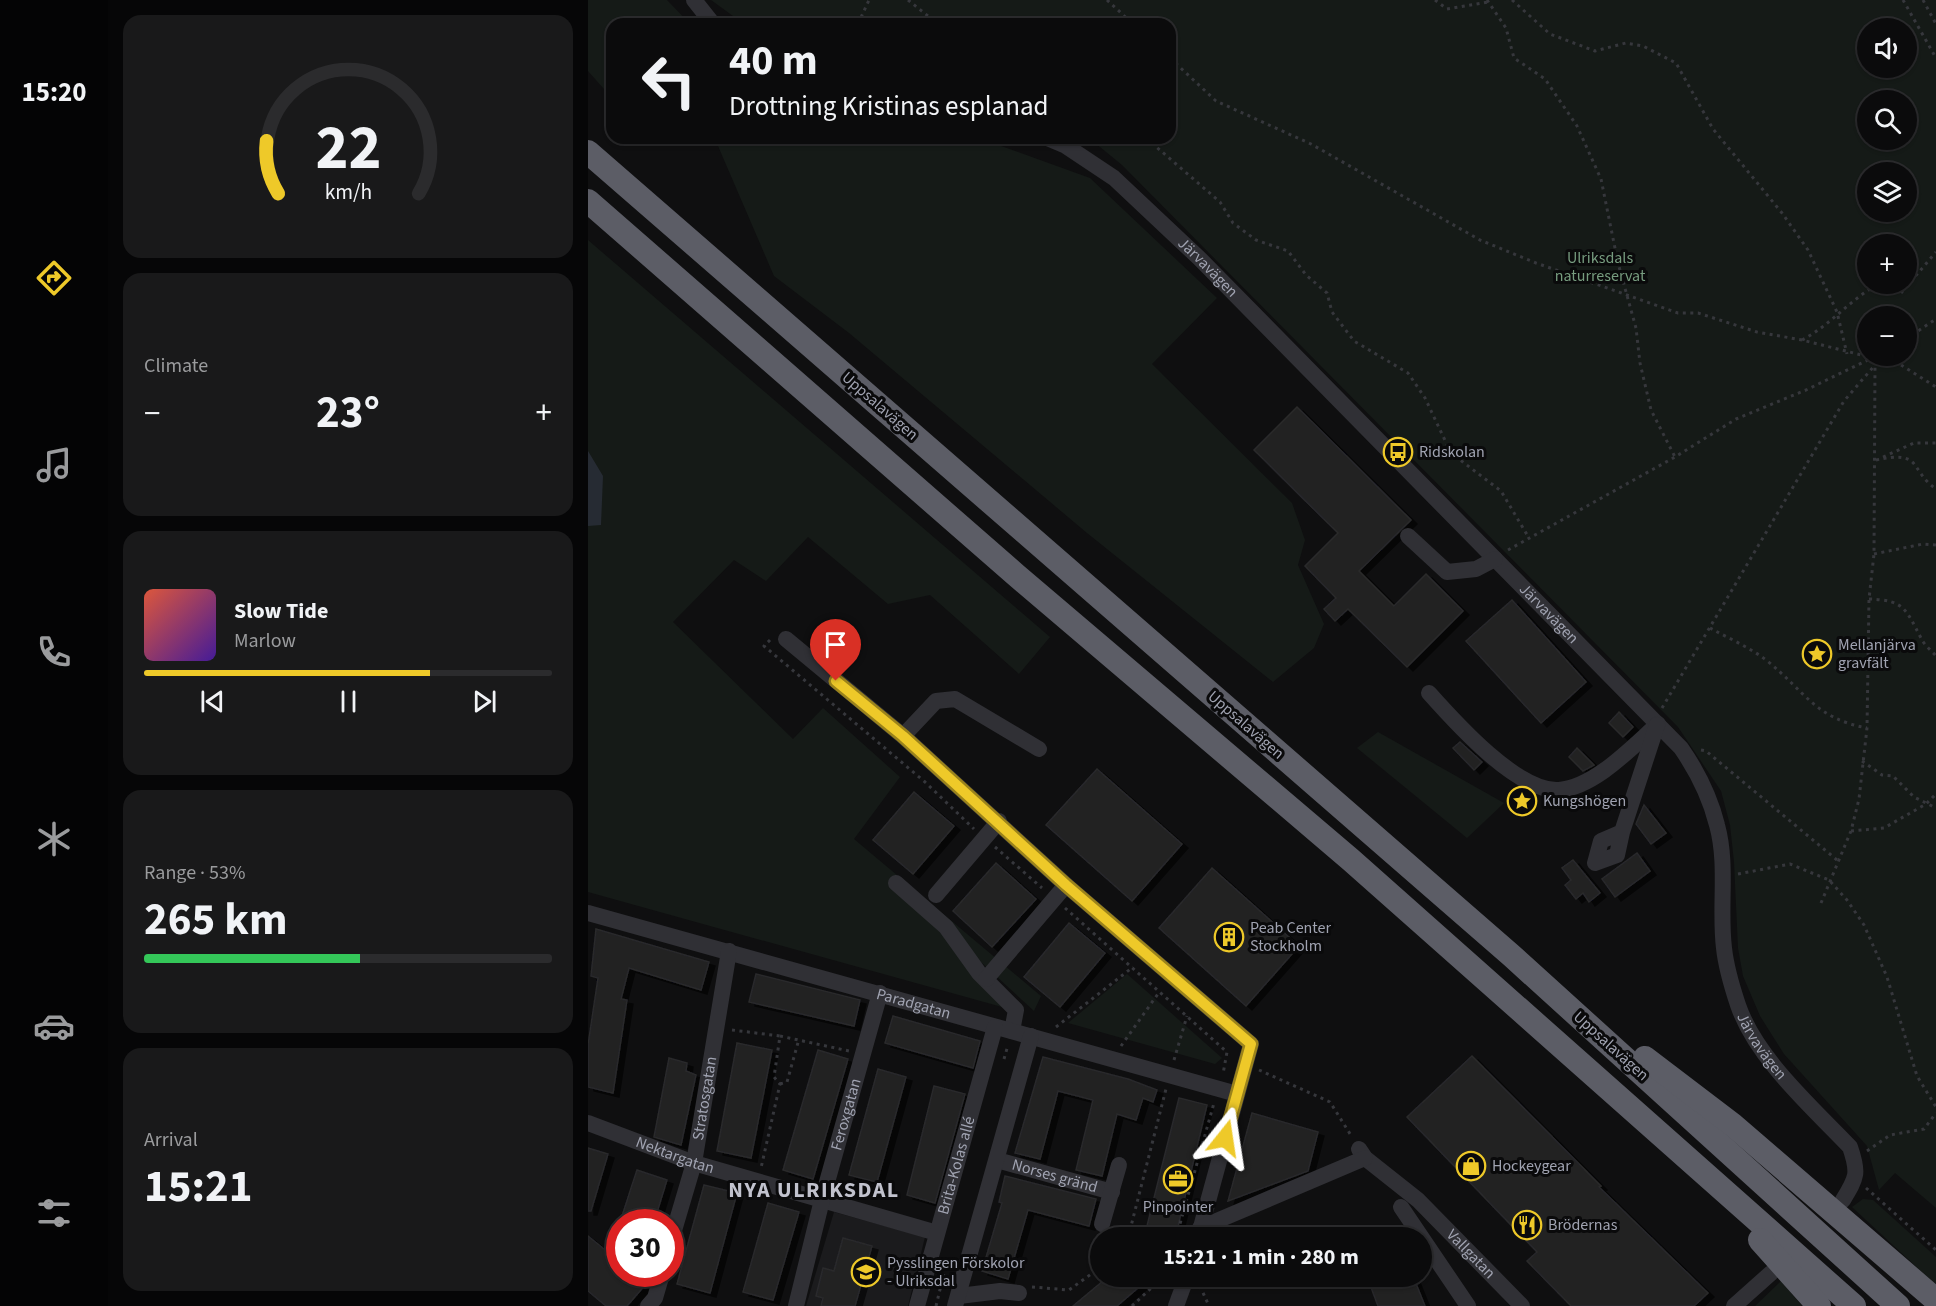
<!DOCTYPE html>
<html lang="en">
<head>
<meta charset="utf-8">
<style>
	:root { --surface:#0b0b0c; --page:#19191a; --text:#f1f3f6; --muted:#9a9b9d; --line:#2b2b2d; --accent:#eec929 }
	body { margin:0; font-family:"Source Sans 3",sans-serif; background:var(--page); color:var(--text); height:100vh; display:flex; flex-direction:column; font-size:22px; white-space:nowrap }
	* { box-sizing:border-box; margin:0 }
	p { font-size:20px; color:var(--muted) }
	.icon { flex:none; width:33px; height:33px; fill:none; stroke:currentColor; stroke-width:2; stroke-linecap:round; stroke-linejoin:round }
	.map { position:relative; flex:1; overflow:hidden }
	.drawer { display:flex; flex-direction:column; gap:15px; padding:15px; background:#060607; width:480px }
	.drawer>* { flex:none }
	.guide { position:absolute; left:18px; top:18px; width:570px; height:126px; border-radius:18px; box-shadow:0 2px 4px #0004,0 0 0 2px var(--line); background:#0b0b0c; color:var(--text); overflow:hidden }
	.controls { position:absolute; left:1269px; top:18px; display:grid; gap:12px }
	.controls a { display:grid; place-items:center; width:60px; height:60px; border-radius:50%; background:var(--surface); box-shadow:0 2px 4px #0004,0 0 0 2px var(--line); font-size:30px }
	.speed { position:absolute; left:18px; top:1209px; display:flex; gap:12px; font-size:30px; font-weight:700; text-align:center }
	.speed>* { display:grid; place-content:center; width:78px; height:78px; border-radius:50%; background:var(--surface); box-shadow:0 2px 4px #0004,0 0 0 2px var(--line); line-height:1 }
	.speed .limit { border:9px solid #d22; background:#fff; color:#111 }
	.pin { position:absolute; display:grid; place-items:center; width:51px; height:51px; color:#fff; margin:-62px -26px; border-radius:50% 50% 50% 0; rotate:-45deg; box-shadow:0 0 6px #0007 }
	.pin .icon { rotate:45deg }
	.me { position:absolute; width:66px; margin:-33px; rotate:15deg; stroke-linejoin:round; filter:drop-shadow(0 0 4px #0008) }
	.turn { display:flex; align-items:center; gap:21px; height:126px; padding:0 24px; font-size:27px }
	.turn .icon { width:78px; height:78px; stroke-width:2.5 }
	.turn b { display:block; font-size:42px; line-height:51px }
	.big { font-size:45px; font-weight:700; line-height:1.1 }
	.drawer .card { flex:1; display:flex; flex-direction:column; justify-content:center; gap:9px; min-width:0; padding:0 21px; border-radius:18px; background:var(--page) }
	.drawer .dial { align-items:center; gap:0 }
	.dial svg { height:156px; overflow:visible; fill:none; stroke:var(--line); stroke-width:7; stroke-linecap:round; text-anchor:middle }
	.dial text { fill:var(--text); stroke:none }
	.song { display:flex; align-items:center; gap:18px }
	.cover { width:72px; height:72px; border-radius:9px; background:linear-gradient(135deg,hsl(10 70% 55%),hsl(260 70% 35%)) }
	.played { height:6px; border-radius:3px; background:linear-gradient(90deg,var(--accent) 70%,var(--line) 70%) }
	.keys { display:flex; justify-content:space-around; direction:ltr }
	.heat { display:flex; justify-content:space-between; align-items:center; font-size:33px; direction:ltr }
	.charge { height:9px; border-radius:4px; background:linear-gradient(90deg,#34c759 53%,var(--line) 0) }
	.trip { position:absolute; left:502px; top:1227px; width:342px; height:60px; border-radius:30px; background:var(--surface); box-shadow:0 2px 4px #0004,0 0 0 2px var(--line); font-weight:700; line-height:60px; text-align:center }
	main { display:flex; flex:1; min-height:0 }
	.dock { display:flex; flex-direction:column; width:108px; justify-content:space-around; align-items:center; background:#040405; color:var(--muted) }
	.dock .icon { width:42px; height:42px }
	.dock .on { color:var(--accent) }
	.dock b { font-size:27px; color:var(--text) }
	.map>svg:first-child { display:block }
</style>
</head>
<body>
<main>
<nav class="dock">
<b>15:20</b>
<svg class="icon on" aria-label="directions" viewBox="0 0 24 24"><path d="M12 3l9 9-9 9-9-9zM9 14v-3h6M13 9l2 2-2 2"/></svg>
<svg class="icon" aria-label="music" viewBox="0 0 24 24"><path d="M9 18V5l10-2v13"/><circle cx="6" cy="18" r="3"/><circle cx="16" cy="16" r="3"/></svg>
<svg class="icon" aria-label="phone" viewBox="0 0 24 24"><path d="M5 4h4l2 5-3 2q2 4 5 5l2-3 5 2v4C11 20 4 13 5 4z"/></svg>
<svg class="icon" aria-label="climate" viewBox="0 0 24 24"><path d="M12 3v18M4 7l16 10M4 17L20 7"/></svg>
<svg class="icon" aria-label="car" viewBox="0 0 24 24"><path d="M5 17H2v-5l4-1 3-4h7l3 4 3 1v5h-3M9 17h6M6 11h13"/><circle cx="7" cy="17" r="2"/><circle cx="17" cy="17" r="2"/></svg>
<svg class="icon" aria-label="filters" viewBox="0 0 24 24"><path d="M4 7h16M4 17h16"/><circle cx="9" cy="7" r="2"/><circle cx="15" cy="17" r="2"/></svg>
</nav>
<section class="drawer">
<div class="card dial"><svg viewBox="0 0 100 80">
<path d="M14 69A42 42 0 1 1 86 69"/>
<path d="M14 69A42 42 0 0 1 8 42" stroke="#eec929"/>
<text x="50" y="56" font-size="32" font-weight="700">22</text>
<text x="50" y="72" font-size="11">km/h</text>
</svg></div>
<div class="card"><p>Climate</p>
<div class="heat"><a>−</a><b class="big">23°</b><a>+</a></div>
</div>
<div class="card">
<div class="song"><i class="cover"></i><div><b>Slow Tide</b><p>Marlow</p></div></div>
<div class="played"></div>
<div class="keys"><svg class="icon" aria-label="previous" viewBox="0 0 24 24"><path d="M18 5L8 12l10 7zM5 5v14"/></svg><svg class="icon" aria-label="pause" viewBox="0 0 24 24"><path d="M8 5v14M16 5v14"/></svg><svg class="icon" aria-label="next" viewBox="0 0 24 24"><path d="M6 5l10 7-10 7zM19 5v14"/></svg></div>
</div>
<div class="card"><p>Range · 53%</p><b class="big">265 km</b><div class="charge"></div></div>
<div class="card"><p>Arrival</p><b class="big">15:21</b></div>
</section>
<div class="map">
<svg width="1348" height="1306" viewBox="0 0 1348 1306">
	<defs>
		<filter id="shadow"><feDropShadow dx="6" dy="4" stdDeviation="0" flood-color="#0009"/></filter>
	</defs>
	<rect width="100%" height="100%" fill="#0f0f10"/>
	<polygon fill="#1b1b1d" points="246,1212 337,1237 320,1306 218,1306"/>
	<g fill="#151a17" fill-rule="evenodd">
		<polygon points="0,0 79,0 102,24 24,24 24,98 0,71"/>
		<path d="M123,0H1348V1208L1307,1173L1291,1190L1279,1146L1196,1054L1172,1016L1155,976L1150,948L1146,862L1142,825L1133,791L1090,727L534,165L501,138H582V24H156ZM1280,28H1318V68H1280ZM1280,100H1318V140H1280ZM1280,172H1318V212H1280ZM1280,244H1318V284H1280ZM1280,316H1318V356H1280Z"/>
		<polygon points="124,138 391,138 502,178 629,298 564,364 704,503 717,540 710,565 736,624 726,648 685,682 499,533 261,333 186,276 127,139"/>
		<polygon points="0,240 462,637 431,674 342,595 300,604 220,537 178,581 146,560 85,622 205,739 235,708 312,777 266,839 453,996 446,1011 382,952 414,1007 0,892"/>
		<polygon points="790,732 916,803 879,838 769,748"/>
		<polygon points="539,974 634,1058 627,1064 480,1023"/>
		<polygon points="1275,1199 1285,1200 1348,1257 1348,1285 1264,1207"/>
		<polygon points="1193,1281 1214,1306 1167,1306"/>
	</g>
	<polygon fill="#262b33" points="0,451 15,476 13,525 0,526"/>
	<g fill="#222224" stroke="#29292c" stroke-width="1.5" filter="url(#shadow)">
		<polygon points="709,407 823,520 771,571 806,606 838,574 875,611 819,667 760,609 747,621 736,609 748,598 717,566 750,533 666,450"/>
		<polygon points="924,600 998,682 953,723 878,641"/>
		<polygon points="1031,712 1045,727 1035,737 1021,723"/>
		<polygon points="872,742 894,762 886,770 865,748"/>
		<polygon points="989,748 1006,765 995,771 981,757"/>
		<polygon points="509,769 594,844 544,901 458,825"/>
		<polygon points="326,792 366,826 325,874 285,840"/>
		<polygon points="1056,805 1078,833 1063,844 1048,824"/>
		<polygon points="1049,853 1062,871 1027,897 1014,879"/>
		<polygon points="985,860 1012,893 1001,902 995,893 988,899 977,885 983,880 974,868"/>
		<polygon points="408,863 448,899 404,947 365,911"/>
		<polygon points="624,868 711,946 658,1006 571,928"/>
		<polygon points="481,923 517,953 472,1007 436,977"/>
		<polygon points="8,929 121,962 113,990 41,968 33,999 39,1000 25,1093 0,1087 0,1045 10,978 3,976"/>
		<polygon points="168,974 272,1000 266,1026 161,1002"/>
		<polygon points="305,1016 392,1041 385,1068 297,1043"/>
		<polygon points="149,1043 184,1050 163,1158 129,1151"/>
		<polygon points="230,1050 260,1059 225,1179 195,1170"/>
		<polygon points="884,1056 1013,1186 1011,1187 1120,1293 1106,1306 983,1306 939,1261 949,1252 819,1117"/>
		<polygon points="455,1057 540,1079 569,1090 565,1102 555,1098 548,1120 529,1114 514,1176 488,1170 505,1100 470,1091 452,1159 427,1153"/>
		<polygon points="81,1058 99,1063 98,1071 108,1075 93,1145 66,1137"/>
		<polygon points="290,1069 318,1077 289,1182 261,1175"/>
		<polygon points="346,1086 377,1094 347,1203 319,1195"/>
		<polygon points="591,1098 619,1105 590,1226 585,1238 556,1238"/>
		<polygon points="664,1113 730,1132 720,1171 640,1201"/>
		<polygon points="0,1148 20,1154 3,1211 0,1211"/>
		<polygon points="49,1170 79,1180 66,1222 32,1222"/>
		<polygon points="417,1176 508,1199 501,1226 440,1210 420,1279 394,1271 414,1203 411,1202"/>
		<polygon points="116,1185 149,1193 122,1293 89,1284"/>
		<polygon points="180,1203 211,1212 185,1300 155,1292"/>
		<polygon points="0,1236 32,1262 32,1274 45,1274 58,1284 39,1306 18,1306 0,1291"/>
		<polygon points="255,1238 284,1246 267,1306 233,1306 235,1298 228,1296 235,1268 246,1271"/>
		<polygon points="521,1276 564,1276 529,1306 485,1306"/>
		<polygon points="797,1276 825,1276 837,1306 790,1306 781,1282"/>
	</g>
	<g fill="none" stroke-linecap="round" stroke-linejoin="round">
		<g stroke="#36373c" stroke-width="3" stroke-dasharray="3 4.5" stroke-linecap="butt">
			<polyline points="320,0 350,24"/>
			<polyline points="519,0 545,24"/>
			<polyline points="847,0 859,9 900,2"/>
			<polyline points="899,0 918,28 926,58 957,79 989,126 1013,179 1030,263 1048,328 1052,363 1063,410 1087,457"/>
			<polyline points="924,0 962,34 1007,51 1038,43 1055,46 1088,63 1125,129 1194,213 1220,250 1249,312 1259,354"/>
			<polyline points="1315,0 1348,58"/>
			<polyline points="1335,0 1348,24"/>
			<polyline points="270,24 281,0"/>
			<polyline points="582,58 628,101 723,144 892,240 948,263 1090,313 1110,313 1169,332 1214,340 1313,365 1348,387"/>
			<polyline points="558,138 632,202 645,223 668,240 700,251 718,275 739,293 744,312 766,341 820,373 837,398 863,453 913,491 941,538"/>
			<polyline points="1313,293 1348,252"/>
			<polyline points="1318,339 1348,319"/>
			<path d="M1214,340C1243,325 1262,299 1291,284"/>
			<polyline points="1295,457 1326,443 1348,443"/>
			<path d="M1288,460C1336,450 1320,469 1348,489"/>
			<polyline points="920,550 1087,457 1148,419 1218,390 1288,356"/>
			<polyline points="1286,554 1335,544 1348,545"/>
			<path d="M1281,599C1317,600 1318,610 1333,638C1336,645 1343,650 1348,656"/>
			<path d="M1122,628C1140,638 1161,647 1178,660C1217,691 1226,718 1279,728"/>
			<polyline points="182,640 176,646 337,782 386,829"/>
			<polyline points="1074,708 1256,401 1287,365"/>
			<polyline points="1113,750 1118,751 1249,860"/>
			<polyline points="1274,761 1294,775 1305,776 1326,797 1348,808"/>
			<polyline points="1263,831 1296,828 1338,804 1348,794"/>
			<polyline points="407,847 454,888"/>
			<polyline points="1150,874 1202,864 1241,880 1259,900 1276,925 1299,977 1329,1076 1348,1107"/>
			<polyline points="1233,903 1263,831 1271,799 1279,728 1281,599 1286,554 1287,365 1282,356"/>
			<polyline points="477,908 639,1052 635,1074"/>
			<polyline points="468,1027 545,967"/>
			<polyline points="144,1030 192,1036 186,1077 192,1084 173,1168"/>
			<polyline points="192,1036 261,1051"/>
			<polyline points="533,1046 572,991"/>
			<polyline points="416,1059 420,1045"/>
			<polyline points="586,1060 599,1016"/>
			<polyline points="671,1070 742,1102 764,1137"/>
			<polyline points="192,1084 199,1082 211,1039"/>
			<polyline points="1279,1151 1302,1135 1336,1129 1348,1113"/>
			<polyline points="1278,1188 1348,1250"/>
			<polyline points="543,1232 557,1235"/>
			<polyline points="540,1238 578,1089"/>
			<polyline points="588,1238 626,1103"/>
			<polyline points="612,1286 621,1306"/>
			<polyline points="444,1287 481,1290 513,1267"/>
			<polyline points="348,1306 356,1273"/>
			<polyline points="544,1306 576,1276"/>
		</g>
		<g stroke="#303035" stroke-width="16">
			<polyline points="106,0 125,24"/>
			<path id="s1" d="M459,138L478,146L526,178L611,258L1093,748C1109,771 1122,797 1129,825C1140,865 1131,908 1136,948C1138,967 1144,987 1150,1005C1168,1058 1224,1107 1262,1147C1271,1173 1269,1177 1255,1200"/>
			<polyline points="820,536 859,572 888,569 907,559"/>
			<polyline points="198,639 315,736 478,885 663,1044 610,1238"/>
			<path d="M841,693C866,721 930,793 971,790C1007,787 1044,747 1070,724"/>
			<polyline points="315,736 348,701 367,699 451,749"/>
			<polyline points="1034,832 1029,855 1007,863 1013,841 1034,832 1069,725"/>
			<polyline points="308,883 358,927 391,973 428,1010 424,1031"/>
			<polyline points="348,895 411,821"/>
			<path id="s2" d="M0,913L649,1094"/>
			<polyline points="398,979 478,885"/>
			<path id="s3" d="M0,1123L106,1163L349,1233"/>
			<path id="s4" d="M771,1149L777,1158L830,1200L934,1306"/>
			<path id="s5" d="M409,1160L524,1192"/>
			<polyline points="813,1207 880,1306"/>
			<polyline points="514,1224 531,1165"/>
			<polyline points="612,1228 777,1158"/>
			<path id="s6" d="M82,1244L106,1163L141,951"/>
			<polyline points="371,1296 412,1291 431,1293"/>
			<polyline points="60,1306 67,1298 74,1274"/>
			<path id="s7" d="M208,1306L234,1200L292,993"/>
			<path id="s8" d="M329,1306L407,1027"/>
			<polyline points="367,1306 443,1036"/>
			<polyline points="588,1306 599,1276"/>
			<polyline points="1146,1306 1183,1273"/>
		</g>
		<g stroke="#5c5d66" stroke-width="24">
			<polyline points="0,152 924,956 1310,1306"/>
			<polyline points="0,201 428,575 763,860 1266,1306"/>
			<polyline points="1057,1058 1145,1125 1348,1300"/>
			<polyline points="1172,1240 1231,1306"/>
		</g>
	</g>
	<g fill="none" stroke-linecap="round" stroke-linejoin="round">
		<g stroke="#9b831b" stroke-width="15">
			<polyline id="route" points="248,681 315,736 478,885 663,1044 637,1138"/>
		</g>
		<use href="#route" stroke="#eec929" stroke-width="10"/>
	</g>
	<defs>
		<g id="bus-ring" transform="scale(1.5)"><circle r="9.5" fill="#0a0a0b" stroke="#eec929" stroke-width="1.5"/><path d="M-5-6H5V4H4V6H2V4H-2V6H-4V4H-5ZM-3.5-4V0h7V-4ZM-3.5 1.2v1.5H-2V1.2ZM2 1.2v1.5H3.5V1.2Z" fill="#eec929"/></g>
		<g id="sight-ring" transform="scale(1.5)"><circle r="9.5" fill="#0a0a0b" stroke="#eec929" stroke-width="1.5"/><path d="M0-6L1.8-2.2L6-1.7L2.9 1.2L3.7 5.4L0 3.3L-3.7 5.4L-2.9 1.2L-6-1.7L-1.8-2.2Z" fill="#eec929"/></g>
		<g id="building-ring" transform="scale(1.5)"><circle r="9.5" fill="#0a0a0b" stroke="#eec929" stroke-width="1.5"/><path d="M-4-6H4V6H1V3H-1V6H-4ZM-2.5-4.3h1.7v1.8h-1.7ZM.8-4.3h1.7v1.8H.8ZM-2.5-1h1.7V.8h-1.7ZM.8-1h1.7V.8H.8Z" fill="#eec929"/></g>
		<g id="shop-ring" transform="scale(1.5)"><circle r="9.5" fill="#0a0a0b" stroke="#eec929" stroke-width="1.5"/><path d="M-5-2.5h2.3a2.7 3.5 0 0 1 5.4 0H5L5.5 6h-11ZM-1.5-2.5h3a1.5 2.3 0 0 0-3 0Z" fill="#eec929"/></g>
		<g id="office-ring" transform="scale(1.5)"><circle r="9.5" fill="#0a0a0b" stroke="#eec929" stroke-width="1.5"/><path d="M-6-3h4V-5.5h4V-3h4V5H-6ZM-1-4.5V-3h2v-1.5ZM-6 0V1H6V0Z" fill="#eec929"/></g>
		<g id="restaurant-ring" transform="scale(1.5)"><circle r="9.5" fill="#0a0a0b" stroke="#eec929" stroke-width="1.5"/><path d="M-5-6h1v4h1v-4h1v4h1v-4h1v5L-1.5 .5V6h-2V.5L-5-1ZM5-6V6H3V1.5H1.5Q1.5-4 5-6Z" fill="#eec929"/></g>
		<g id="school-ring" transform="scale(1.5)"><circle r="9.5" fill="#0a0a0b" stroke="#eec929" stroke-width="1.5"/><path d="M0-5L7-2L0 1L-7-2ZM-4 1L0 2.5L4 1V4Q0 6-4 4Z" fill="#eec929"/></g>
	</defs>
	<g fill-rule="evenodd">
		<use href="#bus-ring" x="810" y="452"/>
		<use href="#sight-ring" x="1229" y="654"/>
		<use href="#sight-ring" x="934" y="801"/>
		<use href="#building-ring" x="641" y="937"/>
		<use href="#shop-ring" x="883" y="1166"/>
		<use href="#office-ring" x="590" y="1179"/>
		<use href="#restaurant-ring" x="939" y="1225"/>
		<use href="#school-ring" x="278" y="1272"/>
	</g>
	<g text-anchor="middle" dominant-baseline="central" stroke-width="6" stroke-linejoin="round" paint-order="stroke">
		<g font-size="16" fill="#779c7f" stroke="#0a0a0b">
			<text x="1012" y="258">Ulriksdals<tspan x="1012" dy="18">naturreservat</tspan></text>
		</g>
		<g font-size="16" fill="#a0a3b1" stroke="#0a0a0b">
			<text stroke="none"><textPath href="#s1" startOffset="208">Järvavägen</textPath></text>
			<text transform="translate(292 406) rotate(41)">Uppsalavägen</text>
			<text stroke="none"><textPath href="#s1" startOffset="694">Järvavägen</textPath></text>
			<text transform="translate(658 725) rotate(41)">Uppsalavägen</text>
			<text stroke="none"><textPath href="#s2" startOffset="338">Paradgatan</textPath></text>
			<text stroke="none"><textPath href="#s1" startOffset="1198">Järvavägen</textPath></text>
			<text transform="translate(1023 1046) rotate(42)">Uppsalavägen</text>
			<text stroke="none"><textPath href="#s6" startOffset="150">Stratosgatan</textPath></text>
			<text stroke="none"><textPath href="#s7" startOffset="198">Feroxgatan</textPath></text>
			<text stroke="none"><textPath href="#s3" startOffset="93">Nektargatan</textPath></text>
			<text stroke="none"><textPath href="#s8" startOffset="146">Brita-Kolas allé</textPath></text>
			<text stroke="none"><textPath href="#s5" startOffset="60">Norses gränd</textPath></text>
			<text stroke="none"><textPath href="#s4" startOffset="154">Vallgatan</textPath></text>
		</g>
		<g font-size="16" fill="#a0a3b1" stroke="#0a0a0b" text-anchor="start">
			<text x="831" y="452">Ridskolan</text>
			<text x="1250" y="645">Mellanjärva<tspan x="1250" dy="18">gravfält</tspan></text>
			<text x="955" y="801">Kungshögen</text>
			<text x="662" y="928">Peab Center<tspan x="662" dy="18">Stockholm</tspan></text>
			<text x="904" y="1166">Hockeygear</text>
			<text x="590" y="1207" text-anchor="middle">Pinpointer</text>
			<text x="960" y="1225">Brödernas</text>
			<text x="299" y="1263">Pysslingen Förskolor<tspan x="299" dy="18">- Ulriksdal</tspan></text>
		</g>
		<g font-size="22" font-weight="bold" letter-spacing="1.5" fill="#c1c2cd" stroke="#0a0a0b">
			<text x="226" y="1190">NYA ULRIKSDAL</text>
		</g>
	</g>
</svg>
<div class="controls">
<a><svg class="icon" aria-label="sound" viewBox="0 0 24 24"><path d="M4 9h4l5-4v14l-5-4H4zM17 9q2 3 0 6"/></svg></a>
<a><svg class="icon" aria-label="search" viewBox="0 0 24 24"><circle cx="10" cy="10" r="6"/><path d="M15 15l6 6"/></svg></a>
<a><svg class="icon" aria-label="layers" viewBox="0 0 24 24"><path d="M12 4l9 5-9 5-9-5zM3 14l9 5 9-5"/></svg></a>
<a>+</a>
<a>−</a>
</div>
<div class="speed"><div class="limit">30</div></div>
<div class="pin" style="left:248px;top:681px;background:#d93025"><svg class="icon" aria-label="arrive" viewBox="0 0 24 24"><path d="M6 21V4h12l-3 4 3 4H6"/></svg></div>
<svg class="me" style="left:637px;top:1138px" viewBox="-20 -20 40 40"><path d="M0-17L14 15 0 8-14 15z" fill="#eec929" stroke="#fff" stroke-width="4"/></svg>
<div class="trip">15:21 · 1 min · 280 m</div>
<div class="guide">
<div class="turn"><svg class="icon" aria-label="left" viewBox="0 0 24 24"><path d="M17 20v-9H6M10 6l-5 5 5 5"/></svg><div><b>40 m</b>Drottning Kristinas esplanad</div></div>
</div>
</div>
</main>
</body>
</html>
